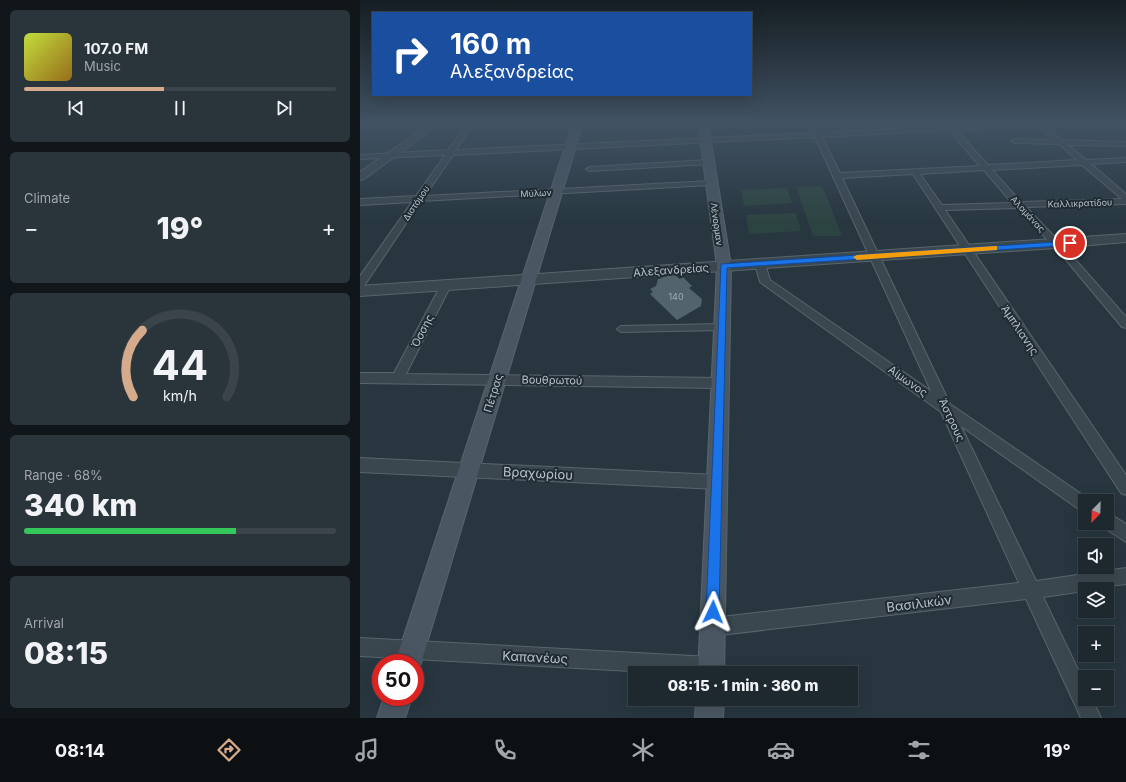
<!DOCTYPE html>
<html lang="en">
<head>
<meta charset="utf-8">
<style>
	:root { --surface:#1d282f; --page:#2a343b; --text:#f1f3f6; --muted:#a0a6aa; --line:#3b444b; --accent:#d6ab8b }
	body { margin:0; font-family:Inter,sans-serif; background:var(--page); color:var(--text); height:100vh; display:flex; flex-direction:column; font-size:15px; white-space:nowrap }
	* { box-sizing:border-box; margin:0 }
	p { font-size:13px; color:var(--muted) }
	.icon { flex:none; width:22px; height:22px; fill:none; stroke:currentColor; stroke-width:2; stroke-linecap:round; stroke-linejoin:round }
	.map { position:relative; flex:1; overflow:hidden }
	.sheet { display:flex; flex-direction:column; gap:10px; padding:10px; background:#10161a; width:360px }
	.sheet>* { flex:none }
	.hud { position:absolute; left:12px; top:12px; width:380px; height:84px; border-radius:0px; box-shadow:0 4px 16px #0002,0 0 0 1px var(--line); background:#1a4fa0; color:#fff; overflow:hidden }
	.needle { width:26px; rotate:203deg }
	.tools { position:absolute; left:718px; top:494px; display:grid; gap:8px }
	.tools a { display:grid; place-items:center; width:36px; height:36px; border-radius:0px; background:var(--surface); box-shadow:0 4px 16px #0002,0 0 0 1px var(--line); font-size:20px }
	.speed { position:absolute; left:12px; top:654px; display:flex; gap:8px; font-size:20px; font-weight:700; text-align:center }
	.speed>* { display:grid; place-content:center; width:52px; height:52px; border-radius:50%; background:var(--surface); box-shadow:0 4px 16px #0002,0 0 0 1px var(--line); line-height:1 }
	.speed .limit { border:6px solid #d22; background:#fff; color:#111 }
	.pin { position:absolute; display:grid; place-items:center; width:34px; height:34px; color:#fff; margin:-17px; border:2px solid #fff; border-radius:50%; box-shadow:0 1px 4px #0007 }
	.me { position:absolute; width:44px; margin:-22px; rotate:2deg; stroke-linejoin:round; filter:drop-shadow(0 0 3px #0008) }
	.turn { display:flex; align-items:center; gap:14px; height:84px; padding:0 12px; font-size:18px }
	.turn .icon { width:52px; height:52px; stroke-width:2.5 }
	.turn b { display:block; font-size:28px; line-height:34px }
	.big { font-size:30px; font-weight:800; line-height:1.1 }
	.sheet .tile { flex:1; display:flex; flex-direction:column; justify-content:center; gap:6px; min-width:0; padding:0 14px; border-radius:6px; background:var(--page) }
	.sheet .dial { align-items:center; gap:0 }
	.dial svg { height:104px; overflow:visible; fill:none; stroke:var(--line); stroke-width:7; stroke-linecap:round; text-anchor:middle }
	.dial text { fill:var(--text); stroke:none }
	.song { display:flex; align-items:center; gap:12px }
	.cover { width:48px; height:48px; border-radius:6px; background:linear-gradient(135deg,hsl(70 70% 55%),hsl(40 70% 35%)) }
	.played { height:4px; border-radius:2px; background:linear-gradient(90deg,var(--accent) 45%,var(--line) 45%) }
	.keys { display:flex; justify-content:space-around; direction:ltr }
	.heat { display:flex; justify-content:space-between; align-items:center; font-size:22px; direction:ltr }
	.charge { height:6px; border-radius:3px; background:linear-gradient(90deg,#34c759 68%,var(--line) 0) }
	.trip { position:absolute; left:268px; top:666px; width:230px; height:40px; border-radius:0px; background:var(--surface); box-shadow:0 4px 16px #0002,0 0 0 1px var(--line); font-weight:800; line-height:40px; text-align:center }
	.menu { display:flex; height:64px; justify-content:space-around; align-items:center; background:#0c1013; color:var(--muted) }
	.menu .icon { width:28px; height:28px }
	.menu .active { color:var(--accent) }
	.menu b { font-size:18px; color:var(--text) }
	main { display:flex; flex:1; min-height:0 }
	.map>svg:first-child { display:block }
</style>
</head>
<body>
<main>
<section class="sheet">
<div class="tile">
<div class="song"><i class="cover"></i><div><b>107.0 FM</b><p>Music</p></div></div>
<div class="played"></div>
<div class="keys"><svg class="icon" aria-label="previous" viewBox="0 0 24 24"><path d="M18 5L8 12l10 7zM5 5v14"/></svg><svg class="icon" aria-label="pause" viewBox="0 0 24 24"><path d="M8 5v14M16 5v14"/></svg><svg class="icon" aria-label="next" viewBox="0 0 24 24"><path d="M6 5l10 7-10 7zM19 5v14"/></svg></div>
</div>
<div class="tile"><p>Climate</p>
<div class="heat"><a>−</a><b class="big">19°</b><a>+</a></div>
</div>
<div class="tile dial"><svg viewBox="0 0 100 80">
<path d="M14 69A42 42 0 1 1 86 69"/>
<path d="M14 69A42 42 0 0 1 21 18" stroke="#d6ab8b"/>
<text x="50" y="56" font-size="32" font-weight="700">44</text>
<text x="50" y="72" font-size="11">km/h</text>
</svg></div>
<div class="tile"><p>Range · 68%</p><b class="big">340 km</b><div class="charge"></div></div>
<div class="tile"><p>Arrival</p><b class="big">08:15</b></div>
</section>
<div class="map">
<svg width="766" height="718" viewBox="0 0 766 718">
	<rect width="100%" height="100%" fill="#27363f"/>
	<g fill="#2c4441">
		<polygon points="460,186 464,190 482,236 453,236 436,187"/>
		<polygon points="427,188 432,203 384,206 381,190"/>
		<polygon points="436,213 441,231 389,234 386,215"/>
	</g>
	<polygon fill="#53636c" points="307,276 316,276 320,279 323,277 332,286 329,288 342,299 341,306 317,320 290,294 293,292 290,289 296,286 298,279"/>
	<g fill="none" stroke-linecap="round" stroke-linejoin="round">
		<g stroke="#59656d" stroke-width="2">
			<polygon id="pedestrian" points="362,324 366,327 362,330 261,332 257,329 261,326"/>
		</g>
		<g stroke="#59656d" stroke-width="2">
			<g id="minor">
				<path d="M108,123H114L96,150L453,133L449,123H455L460,133L586,126L585,125L588,123L593,126L662,123H702L699,125L685,126L702,140L766,142V146L708,145L726,160L766,158V162L731,164L766,194V204L666,207L707,250L766,317V328L762,327L701,254L657,208L585,210L766,475V495L761,493L553,174L482,178L590,404L730,500L731,501H725V513L720,510L601,426L676,581L766,568V584L725,589V591L683,597L725,684V699H732L741,718H721L666,599L352,636L346,633L343,627L346,621L352,618L659,583L581,412L400,282L395,264L400,261L405,264L410,280L571,391L455,137L93,155L65,196L351,181L355,183L351,185L61,201L4,286L0,287V276L52,202L0,205V199L56,196L85,155L0,159V155L88,150ZM678,126L694,140L655,139L651,141L655,143L699,144L717,160L628,165L596,130ZM589,130L620,166L480,173L462,137ZM722,165L762,199L661,202L632,170ZM624,170L652,203L582,205L560,174Z"/>
				<polygon points="348,160 351,160 351,164 230,171 226,169 230,167"/>
				<polygon points="86,281 90,283 91,285 46,374 360,378 364,379 366,383 364,387 360,388 0,383 0,373 34,373 81,285 82,283"/>
				<polygon points="0,458 357,475 362,477 364,482 362,487 357,489 0,472"/>
				<polygon points="747,512 766,524 766,542 741,526 740,523 747,523"/>
				<polygon points="0,638 351,657 358,659 360,666 357,673 307,673 0,656"/>
			</g>
		</g>
		<g stroke="#59656d" stroke-width="2">
			<g id="tertiary">
				<polygon points="72,123 81,123 4,179 0,180 0,172"/>
				<polygon points="766,234 766,242 696,248 0,296 0,286"/>
			</g>
		</g>
		<g stroke="#59656d" stroke-width="2">
			<g id="secondary">
				<polygon points="213,123 223,123 61,663 57,672 55,673 55,663 35,663"/>
				<polygon points="338,123 348,123 371,266 364,673 338,673 357,266"/>
				<polygon points="24,697 52,697 45,718 17,718"/>
				<polygon points="336,699 364,699 363,718 335,718"/>
			</g>
		</g>
		<use href="#pedestrian" fill="#3b474f" fill-rule="evenodd"/>
		<use href="#minor" fill="#3b474f" fill-rule="evenodd"/>
		<use href="#tertiary" fill="#3b474f" fill-rule="evenodd"/>
		<use href="#secondary" fill="#4a5762" fill-rule="evenodd"/>
	</g>
	<linearGradient id="sky" x2="0" y2="1"><stop stop-color="#151e23"/><stop offset="0.55" stop-color="#415263"/><stop offset="1" stop-color="#415263" stop-opacity="0"/></linearGradient>
	<rect width="766" height="223" fill="url(#sky)"/>
	<polygon fill="#1a73e8" stroke="#114b97" points="710,241 713,241 713,245 367,268 359,612 357,617 353,619 348,617 346,612 361,264"/>
	<polygon fill="#f59e0b" points="635,246 637,246 637,250 497,260 493,257 497,255"/>
	<g text-anchor="middle" dominant-baseline="central" stroke-width="4" stroke-linejoin="round" paint-order="stroke">
		<g font-size="9" fill="#b8c2ca" stroke="#202c34">
			<text transform="translate(176 193) rotate(-3)">Μύλων</text>
			<text transform="translate(56 203) rotate(-56)">Διστόμου</text>
			<text transform="translate(720 203) rotate(-2)">Καλλικρατίδου</text>
			<text transform="translate(668 214) rotate(47)">Αλαμάνας</text>
			<text transform="translate(357 224) rotate(82)">Λένορμαν</text>
		</g>
		<g font-size="9" fill="#9faab2">
			<text x="316" y="296">140</text>
		</g>
		<g font-size="11" fill="#b8c2ca" stroke="#202c34">
			<text transform="translate(311 270) rotate(-4)">Αλεξανδρείας</text>
			<text transform="translate(660 330) rotate(56)">Άμπλιανης</text>
			<text transform="translate(62 331) rotate(-63)">Όσσης</text>
			<text transform="translate(192 380) rotate(1)">Βουθρωτού</text>
			<text transform="translate(548 381) rotate(35)">Αίμωνος</text>
			<text transform="translate(133 393) rotate(-73)">Πέτρας</text>
			<text transform="translate(592 420) rotate(65)">Άστρους</text>
		</g>
		<g font-size="13" fill="#b8c2ca" stroke="#202c34">
			<text transform="translate(178 473) rotate(3)">Βραχωρίου</text>
			<text transform="translate(559 603) rotate(-7)">Βασιλικών</text>
			<text transform="translate(175 657) rotate(3)">Καπανέως</text>
		</g>
	</g>
</svg>
<div class="tools">
<a><svg class="needle" viewBox="-14 -14 28 28"><path d="M0-13l5 13h-10z" fill="#e53935"/><path d="M0 13l5-13h-10z" fill="#a0a6aa"/></svg></a>
<a><svg class="icon" aria-label="sound" viewBox="0 0 24 24"><path d="M4 9h4l5-4v14l-5-4H4zM17 9q2 3 0 6"/></svg></a>
<a><svg class="icon" aria-label="layers" viewBox="0 0 24 24"><path d="M12 4l9 5-9 5-9-5zM3 14l9 5 9-5"/></svg></a>
<a>+</a>
<a>−</a>
</div>
<div class="speed"><div class="limit">50</div></div>
<div class="pin" style="left:710px;top:243px;background:#d93025"><svg class="icon" aria-label="arrive" viewBox="0 0 24 24"><path d="M6 21V4h12l-3 4 3 4H6"/></svg></div>
<svg class="me" style="left:353px;top:612px" viewBox="-20 -20 40 40"><path d="M0-17L14 15 0 8-14 15z" fill="#1a73e8" stroke="#fff" stroke-width="4"/></svg>
<div class="trip">08:15 · 1 min · 360 m</div>
<div class="hud">
<div class="turn"><svg class="icon" aria-label="right" viewBox="0 0 24 24"><path d="M7 20v-9h11M14 6l5 5-5 5"/></svg><div><b>160 m</b>Αλεξανδρείας</div></div>
</div>
</div>
</main>
<nav class="menu">
<b>08:14</b>
<svg class="icon active" aria-label="directions" viewBox="0 0 24 24"><path d="M12 3l9 9-9 9-9-9zM9 14v-3h6M13 9l2 2-2 2"/></svg>
<svg class="icon" aria-label="music" viewBox="0 0 24 24"><path d="M9 18V5l10-2v13"/><circle cx="6" cy="18" r="3"/><circle cx="16" cy="16" r="3"/></svg>
<svg class="icon" aria-label="phone" viewBox="0 0 24 24"><path d="M5 4h4l2 5-3 2q2 4 5 5l2-3 5 2v4C11 20 4 13 5 4z"/></svg>
<svg class="icon" aria-label="climate" viewBox="0 0 24 24"><path d="M12 3v18M4 7l16 10M4 17L20 7"/></svg>
<svg class="icon" aria-label="car" viewBox="0 0 24 24"><path d="M5 17H2v-5l4-1 3-4h7l3 4 3 1v5h-3M9 17h6M6 11h13"/><circle cx="7" cy="17" r="2"/><circle cx="17" cy="17" r="2"/></svg>
<svg class="icon" aria-label="filters" viewBox="0 0 24 24"><path d="M4 7h16M4 17h16"/><circle cx="9" cy="7" r="2"/><circle cx="15" cy="17" r="2"/></svg>
<b>19°</b>
</nav>
</body>
</html>
